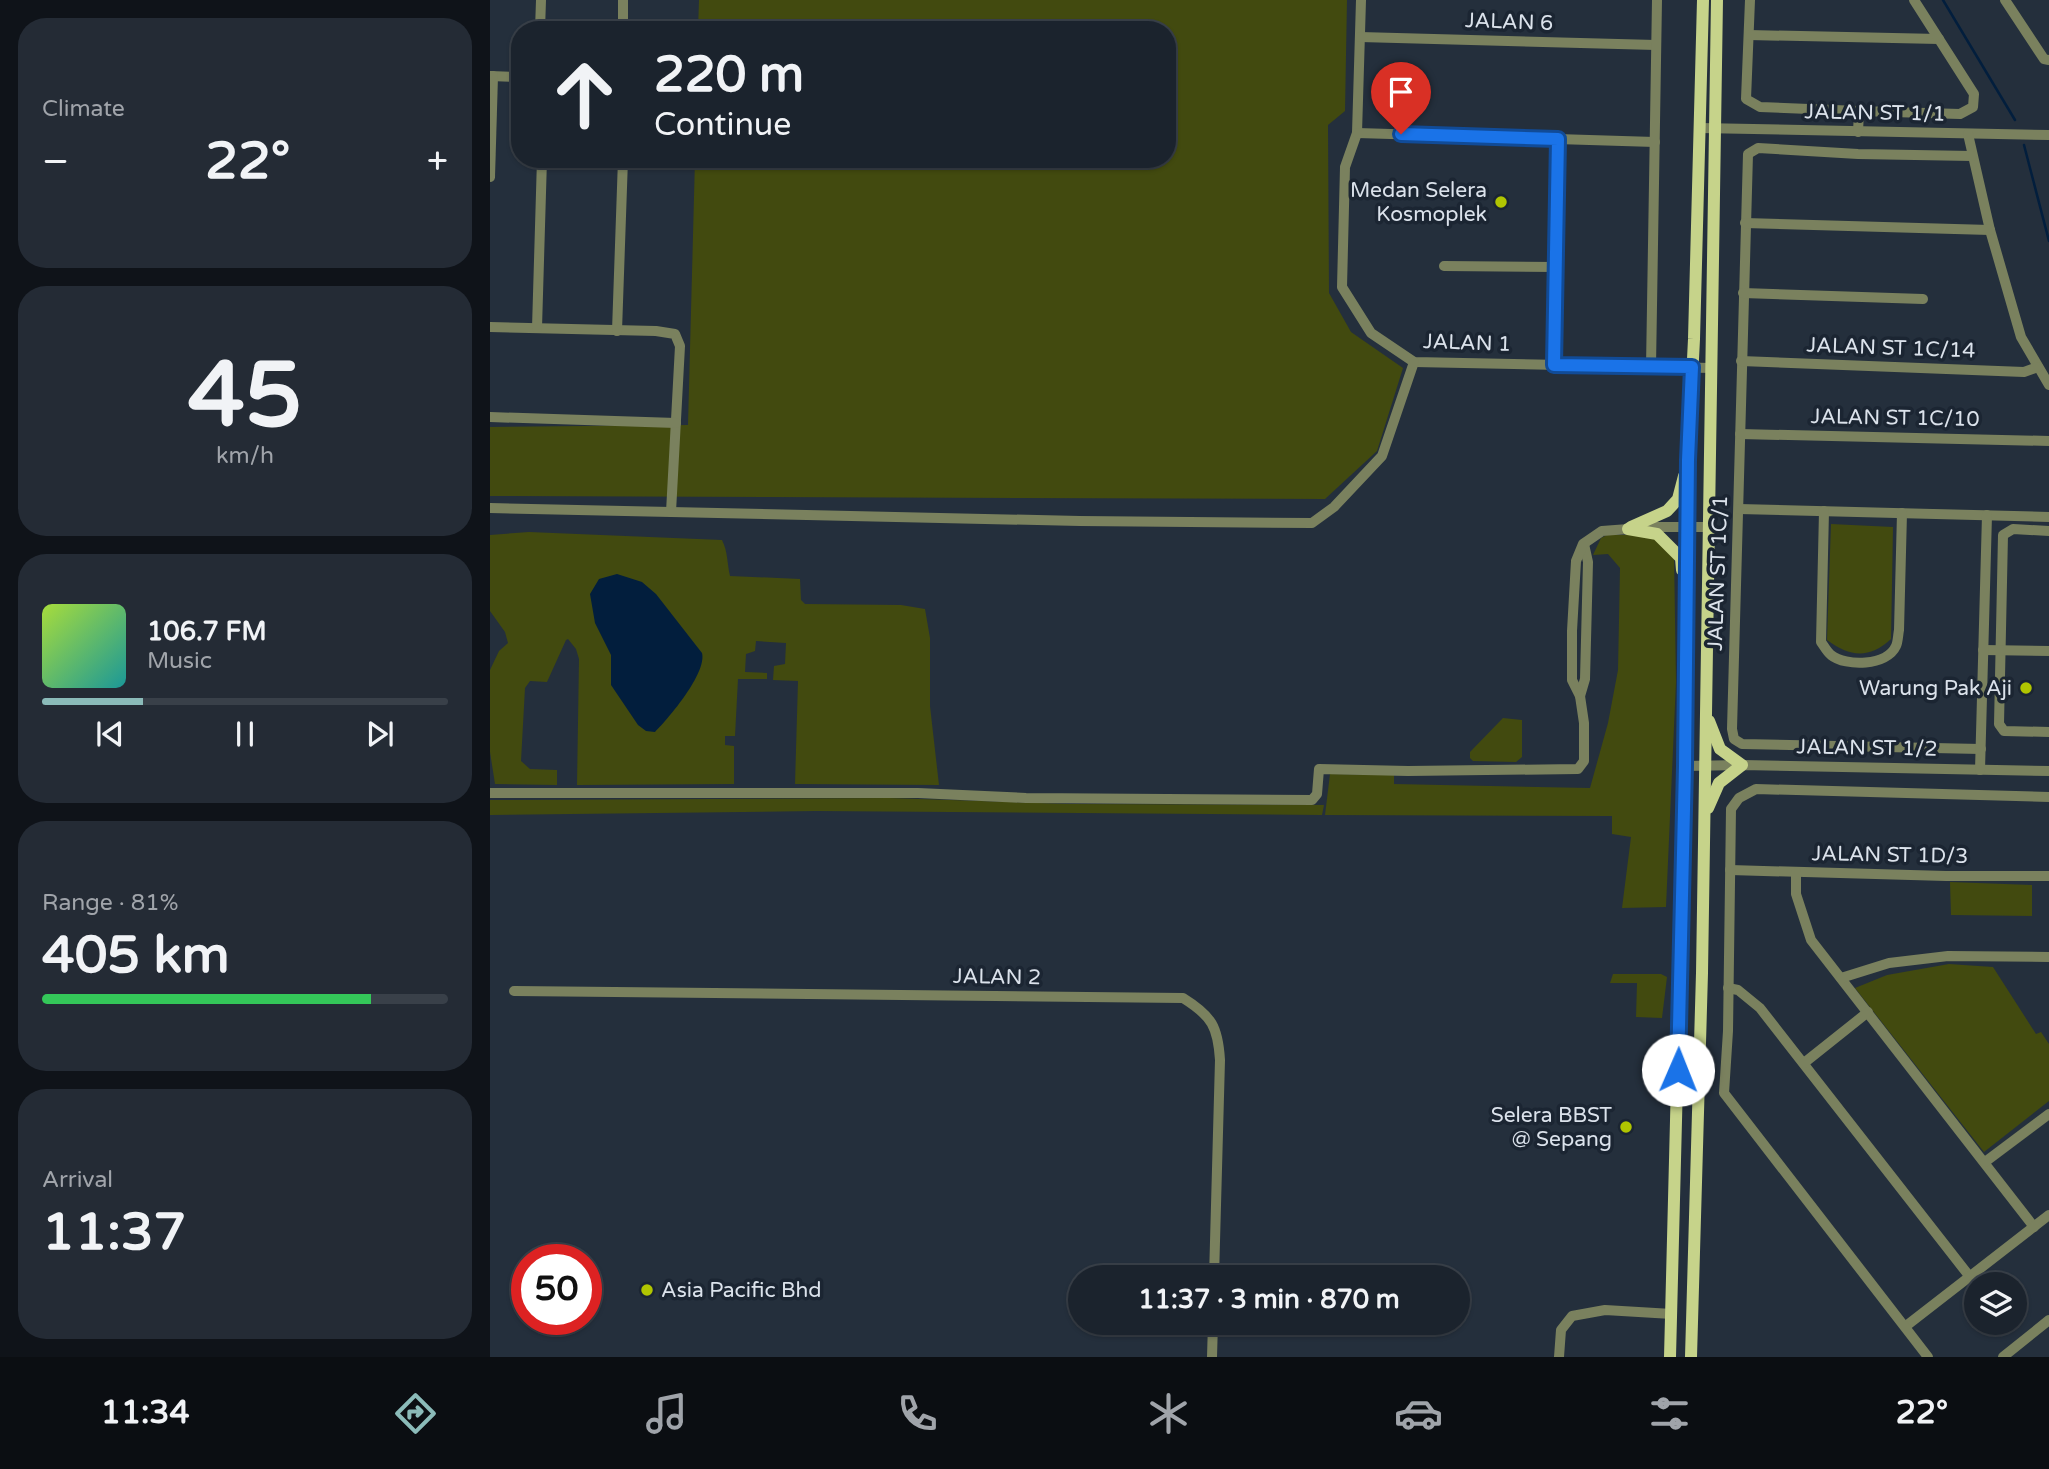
<!DOCTYPE html>
<html lang="en">
<head>
<meta charset="utf-8">
<style>
	:root { --surface:#1b232d; --page:#242b35; --text:#f1f3f6; --muted:#a0a4aa; --line:#394049; --accent:#8bbbb9 }
	body { margin:0; font-family:"Varela Round",sans-serif; background:var(--page); color:var(--text); height:100vh; display:flex; flex-direction:column; font-size:26px; white-space:nowrap }
	* { box-sizing:border-box; margin:0 }
	p { font-size:23px; color:var(--muted) }
	.icon { flex:none; width:38px; height:38px; fill:none; stroke:currentColor; stroke-width:2; stroke-linecap:round; stroke-linejoin:round }
	.map { position:relative; flex:1; overflow:hidden }
	.side { display:flex; flex-direction:column; gap:18px; padding:18px; background:#0f1319; width:490px }
	.side>* { flex:none }
	.top-card { position:absolute; left:21px; top:21px; width:665px; height:147px; border-radius:28px; box-shadow:0 2px 5px #0004,0 0 0 2px var(--line); background:#1b232d; color:var(--text); overflow:hidden }
	.buttons { position:absolute; left:1474px; top:1272px; display:grid; gap:14px }
	.buttons a { display:grid; place-items:center; width:63px; height:63px; border-radius:50%; background:var(--surface); box-shadow:0 2px 5px #0004,0 0 0 2px var(--line); font-size:35px }
	.speed { position:absolute; left:21px; top:1244px; display:flex; gap:14px; font-size:35px; font-weight:700; text-align:center }
	.speed>* { display:grid; place-content:center; width:91px; height:91px; border-radius:50%; background:var(--surface); box-shadow:0 2px 5px #0004,0 0 0 2px var(--line); line-height:1 }
	.speed .limit { border:10px solid #d22; background:#fff; color:#111 }
	.pin { position:absolute; display:grid; place-items:center; width:60px; height:60px; color:#fff; margin:-72px -30px; border-radius:50% 50% 50% 0; rotate:-45deg; box-shadow:0 0 7px #0007 }
	.pin .icon { rotate:45deg }
	.me { position:absolute; width:77px; margin:-38px; rotate:1deg; stroke-linejoin:round; filter:drop-shadow(0 0 5px #0008) }
	.turn { display:flex; align-items:center; gap:24px; height:147px; padding:0 28px; font-size:32px }
	.turn .icon { width:91px; height:91px; stroke-width:2.5 }
	.turn b { display:block; font-size:49px; line-height:60px }
	.big { font-size:52px; font-weight:700; line-height:1.1 }
	.side .tile { flex:1; display:flex; flex-direction:column; justify-content:center; gap:10px; min-width:0; padding:0 24px; border-radius:28px; background:var(--page) }
	.side .dial { align-items:center; gap:0 }
	.dial b { font-size:91px; line-height:1 }
	.song { display:flex; align-items:center; gap:21px }
	.cover { width:84px; height:84px; border-radius:10px; background:linear-gradient(135deg,hsl(80 70% 55%),hsl(180 70% 35%)) }
	.played { height:7px; border-radius:4px; background:linear-gradient(90deg,var(--accent) 25%,var(--line) 25%) }
	.keys { display:flex; justify-content:space-around; direction:ltr }
	.heat { display:flex; justify-content:space-between; align-items:center; font-size:38px; direction:ltr }
	.charge { height:10px; border-radius:5px; background:linear-gradient(90deg,#34c759 81%,var(--line) 0) }
	.trip { position:absolute; left:578px; top:1265px; width:402px; height:70px; border-radius:35px; background:var(--surface); box-shadow:0 2px 5px #0004,0 0 0 2px var(--line); font-weight:700; line-height:70px; text-align:center }
	.tabs { display:flex; height:112px; justify-content:space-around; align-items:center; background:#0b0e12; color:var(--muted) }
	.tabs .icon { width:49px; height:49px }
	.tabs .active { color:var(--accent) }
	.tabs b { font-size:32px; color:var(--text) }
	main { display:flex; flex:1; min-height:0 }
	.map>svg:first-child { display:block }
</style>
</head>
<body>
<main>
<section class="side">
<div class="tile"><p>Climate</p>
<div class="heat"><a>−</a><b class="big">22°</b><a>+</a></div>
</div>
<div class="tile dial"><b>45</b><p>km/h</p></div>
<div class="tile">
<div class="song"><i class="cover"></i><div><b>106.7 FM</b><p>Music</p></div></div>
<div class="played"></div>
<div class="keys"><svg class="icon" aria-label="previous" viewBox="0 0 24 24"><path d="M18 5L8 12l10 7zM5 5v14"/></svg><svg class="icon" aria-label="pause" viewBox="0 0 24 24"><path d="M8 5v14M16 5v14"/></svg><svg class="icon" aria-label="next" viewBox="0 0 24 24"><path d="M6 5l10 7-10 7zM19 5v14"/></svg></div>
</div>
<div class="tile"><p>Range · 81%</p><b class="big">405 km</b><div class="charge"></div></div>
<div class="tile"><p>Arrival</p><b class="big">11:37</b></div>
</section>
<div class="map">
<svg width="1559" height="1357" viewBox="0 0 1559 1357">
	<rect width="100%" height="100%" fill="#242f3c"/>
	<g fill="#424a0f">
		<polygon points="209,0 857,0 855,111 838,125 839,293 861,332 913,368 887,451 835,499 0,496 0,427 198,425 205,159 677,159 677,30 208,30"/>
		<path d="M1341,524L1403,527L1401,639C1379,659 1360,657 1337,640Z"/>
		<path d="M39,532L232,540C238,552 237,563 240,576L310,579L311,600L315,604L411,605L435,609L440,638V706L449,785L305,784L308,681L283,680L284,666L295,664L296,643L266,641L265,651L256,654L255,672L277,673V679H248L245,736H235V745L244,746V784L87,785L89,659L86,649L78,639L76,640L57,682L40,681L35,688L31,761L40,769L67,770V785L5,784L0,752V670L9,651L18,643L15,632L0,611V535Z"/>
		<polygon points="1117,535 1156,535 1170,539 1184,555 1186,682 1176,907 1132,908 1141,837 1122,834 1122,816 835,815 840,774 904,775 904,784 1100,788 1118,723 1128,670 1130,568 1118,554 1103,555 1111,538"/>
		<polygon points="1013,718 1032,720 1032,757 1026,762 983,761 980,758 980,752"/>
		<polygon points="399,798 579,804 834,805 832,815 326,811 0,815 0,800"/>
		<polygon points="1460,882 1542,885 1542,916 1461,915"/>
		<polygon points="1459,964 1503,967 1546,1034 1551,1032 1559,1044 1559,1101 1494,1152 1365,988 1397,975"/>
		<polygon points="1123,974 1171,974 1177,977 1172,1018 1146,1017 1147,983 1120,983"/>
	</g>
	<path fill="#021e3d" d="M127,574L152,582L166,594L212,653C217,673 179,718 165,732L156,731L148,725L121,685V655L105,623L100,594L109,579Z"/>
	<g fill="none" stroke-linecap="round" stroke-linejoin="round">
		<g stroke="#021e3d" stroke-width="2.5">
			<polyline points="1453,0 1525,120"/>
			<polyline points="1534,145 1559,241"/>
		</g>
		<g stroke="#7a815e" stroke-width="10">
			<polyline points="871,0 867,133 855,167 852,287 881,333 924,362 1222,368"/>
			<polyline points="1260,0 1256,99 1270,107 1369,111"/>
			<polyline points="1515,0 1554,59 1559,60"/>
			<polyline points="50,30 51,0"/>
			<polyline points="133,30 133,0"/>
			<polyline points="1259,35 1449,39"/>
			<polyline points="870,37 1166,45"/>
			<polyline points="0,76 30,77"/>
			<polyline points="1210,128 1559,135"/>
			<polyline points="1368,132 1369,111 1470,114 1483,107 1484,94 1424,0"/>
			<polyline points="867,133 1165,142"/>
			<polyline points="1478,134 1500,230 1531,337 1559,385"/>
			<polyline points="1482,156 1368,154 1268,148 1258,154 1242,729 1244,739 1252,744 1491,749"/>
			<polyline points="0,177 3,76"/>
			<polyline points="1255,223 1500,230"/>
			<polyline points="954,266 1066,267"/>
			<polyline points="1253,293 1433,299"/>
			<polyline points="0,327 166,331 185,334 190,346 181,512"/>
			<polyline points="47,328 52,159"/>
			<polyline points="127,331 133,159"/>
			<polyline points="1251,361 1534,372 1548,367"/>
			<polyline points="1064,365 1068,139"/>
			<polyline points="1161,367 1167,0"/>
			<polyline points="0,417 186,423"/>
			<polyline points="1250,434 1559,441"/>
			<polyline points="0,508 590,521 822,523 844,507 892,456 924,362"/>
			<polyline points="1249,509 1559,517"/>
			<path d="M1334,511L1331,642C1334,646 1337,652 1341,655C1356,667 1397,666 1406,646C1408,642 1408,635 1409,630L1412,513"/>
			<polyline points="1559,531 1523,529 1513,535 1509,724 1514,731 1559,732"/>
			<polyline points="1493,650 1559,651"/>
			<polyline points="1090,696 1095,679 1098,562 1094,544"/>
			<polyline points="1195,766 1252,765 1559,771"/>
			<polyline points="1490,770 1497,515"/>
			<polyline points="0,793 428,793 536,798 822,800 827,794 829,769 918,771 1088,769 1094,761 1094,723 1090,696 1082,680 1082,631 1086,561 1093,544 1112,531 1165,527 1219,527"/>
			<polyline points="1240,870 1456,876 1559,876"/>
			<polyline points="1306,872 1306,894 1321,940 1544,1227"/>
			<polyline points="1351,978 1399,963 1458,956 1559,957"/>
			<polyline points="1238,988 1248,990 1270,1008 1480,1277"/>
			<path d="M24,991L693,998C722,1016 728,1027 730,1060L724,1278"/>
			<polyline points="1314,1063 1378,1012"/>
			<polyline points="1495,1162 1559,1114"/>
			<polyline points="1416,1326 1559,1215"/>
			<polyline points="722,1357 723,1323"/>
			<polyline points="1069,1357 1071,1330 1082,1316 1115,1310 1182,1314"/>
			<polyline points="1438,1357 1234,1093 1238,1031 1241,809 1249,798 1266,789 1559,797"/>
			<polyline points="1513,1357 1559,1320"/>
		</g>
		<g stroke="#c6d38a" stroke-width="12">
			<polyline points="1141,527 1177,511 1188,499 1194,476"/>
			<polyline points="1138,529 1167,534 1191,558 1192,570"/>
			<polyline points="1218,808 1229,783 1252,765 1230,749 1219,721"/>
			<polyline points="1180,1357 1195,766 1198,460 1204,339 1213,0"/>
			<polyline points="1201,1357 1212,973 1227,0"/>
		</g>
	</g>
	<g fill="none" stroke-linecap="round" stroke-linejoin="round">
		<g stroke="#114b97" stroke-width="18">
			<polyline id="route" points="911,134 1068,139 1064,365 1202,367 1198,460 1195,766 1188,1070"/>
		</g>
		<use href="#route" stroke="#1a73e8" stroke-width="12"/>
	</g>
	<g fill="#b0c501" stroke="#1b2532" stroke-width="2.5">
		<circle cx="1011" cy="202" r="7"/>
		<circle cx="1536" cy="688" r="7"/>
		<circle cx="1136" cy="1127" r="7"/>
		<circle cx="157" cy="1290" r="7"/>
	</g>
	<g text-anchor="middle" dominant-baseline="central" stroke-width="7" stroke-linejoin="round" paint-order="stroke">
		<g font-size="21" fill="#dbe2eb" stroke="#1b2532">
			<text transform="translate(1019 22) rotate(2)">JALAN 6</text>
			<text transform="translate(1385 113) rotate(1)">JALAN ST 1/1</text>
			<text transform="translate(977 343) rotate(2)">JALAN 1</text>
			<text transform="translate(1401 348) rotate(2)">JALAN ST 1C/14</text>
			<text transform="translate(1405 418) rotate(1)">JALAN ST 1C/10</text>
			<text transform="translate(1228 573) rotate(-88)">JALAN ST 1C/1</text>
			<text transform="translate(1377 748) rotate(1)">JALAN ST 1/2</text>
			<text transform="translate(1400 855) rotate(1)">JALAN ST 1D/3</text>
			<text transform="translate(507 977) rotate(1)">JALAN 2</text>
		</g>
		<g font-size="21" fill="#dbe2eb" stroke="#1b2532" text-anchor="end">
			<text x="997" y="190">Medan Selera<tspan x="997" dy="24">Kosmoplek</tspan></text>
			<text x="1522" y="688">Warung Pak Aji</text>
			<text x="1122" y="1115">Selera BBST<tspan x="1122" dy="24">@ Sepang</tspan></text>
			<text x="171" y="1290" text-anchor="start">Asia Pacific Bhd</text>
		</g>
	</g>
</svg>
<div class="buttons">
<a><svg class="icon" aria-label="layers" viewBox="0 0 24 24"><path d="M12 4l9 5-9 5-9-5zM3 14l9 5 9-5"/></svg></a>
</div>
<div class="speed"><div class="limit">50</div></div>
<div class="pin" style="left:911px;top:134px;background:#d93025"><svg class="icon" aria-label="arrive" viewBox="0 0 24 24"><path d="M6 21V4h12l-3 4 3 4H6"/></svg></div>
<svg class="me" style="left:1188px;top:1070px" viewBox="-20 -20 40 40"><circle r="19" fill="#fff"/><path d="M0-13L10 11 0 6-10 11z" fill="#1a73e8"/></svg>
<div class="trip">11:37 · 3 min · 870 m</div>
<div class="top-card">
<div class="turn"><svg class="icon" aria-label="ahead" viewBox="0 0 24 24"><path d="M12 20V5M6 11l6-6 6 6"/></svg><div><b>220 m</b>Continue</div></div>
</div>
</div>
</main>
<nav class="tabs">
<b>11:34</b>
<svg class="icon active" aria-label="directions" viewBox="0 0 24 24"><path d="M12 3l9 9-9 9-9-9zM9 14v-3h6M13 9l2 2-2 2"/></svg>
<svg class="icon" aria-label="music" viewBox="0 0 24 24"><path d="M9 18V5l10-2v13"/><circle cx="6" cy="18" r="3"/><circle cx="16" cy="16" r="3"/></svg>
<svg class="icon" aria-label="phone" viewBox="0 0 24 24"><path d="M5 4h4l2 5-3 2q2 4 5 5l2-3 5 2v4C11 20 4 13 5 4z"/></svg>
<svg class="icon" aria-label="climate" viewBox="0 0 24 24"><path d="M12 3v18M4 7l16 10M4 17L20 7"/></svg>
<svg class="icon" aria-label="car" viewBox="0 0 24 24"><path d="M5 17H2v-5l4-1 3-4h7l3 4 3 1v5h-3M9 17h6M6 11h13"/><circle cx="7" cy="17" r="2"/><circle cx="17" cy="17" r="2"/></svg>
<svg class="icon" aria-label="filters" viewBox="0 0 24 24"><path d="M4 7h16M4 17h16"/><circle cx="9" cy="7" r="2"/><circle cx="15" cy="17" r="2"/></svg>
<b>22°</b>
</nav>
</body>
</html>
